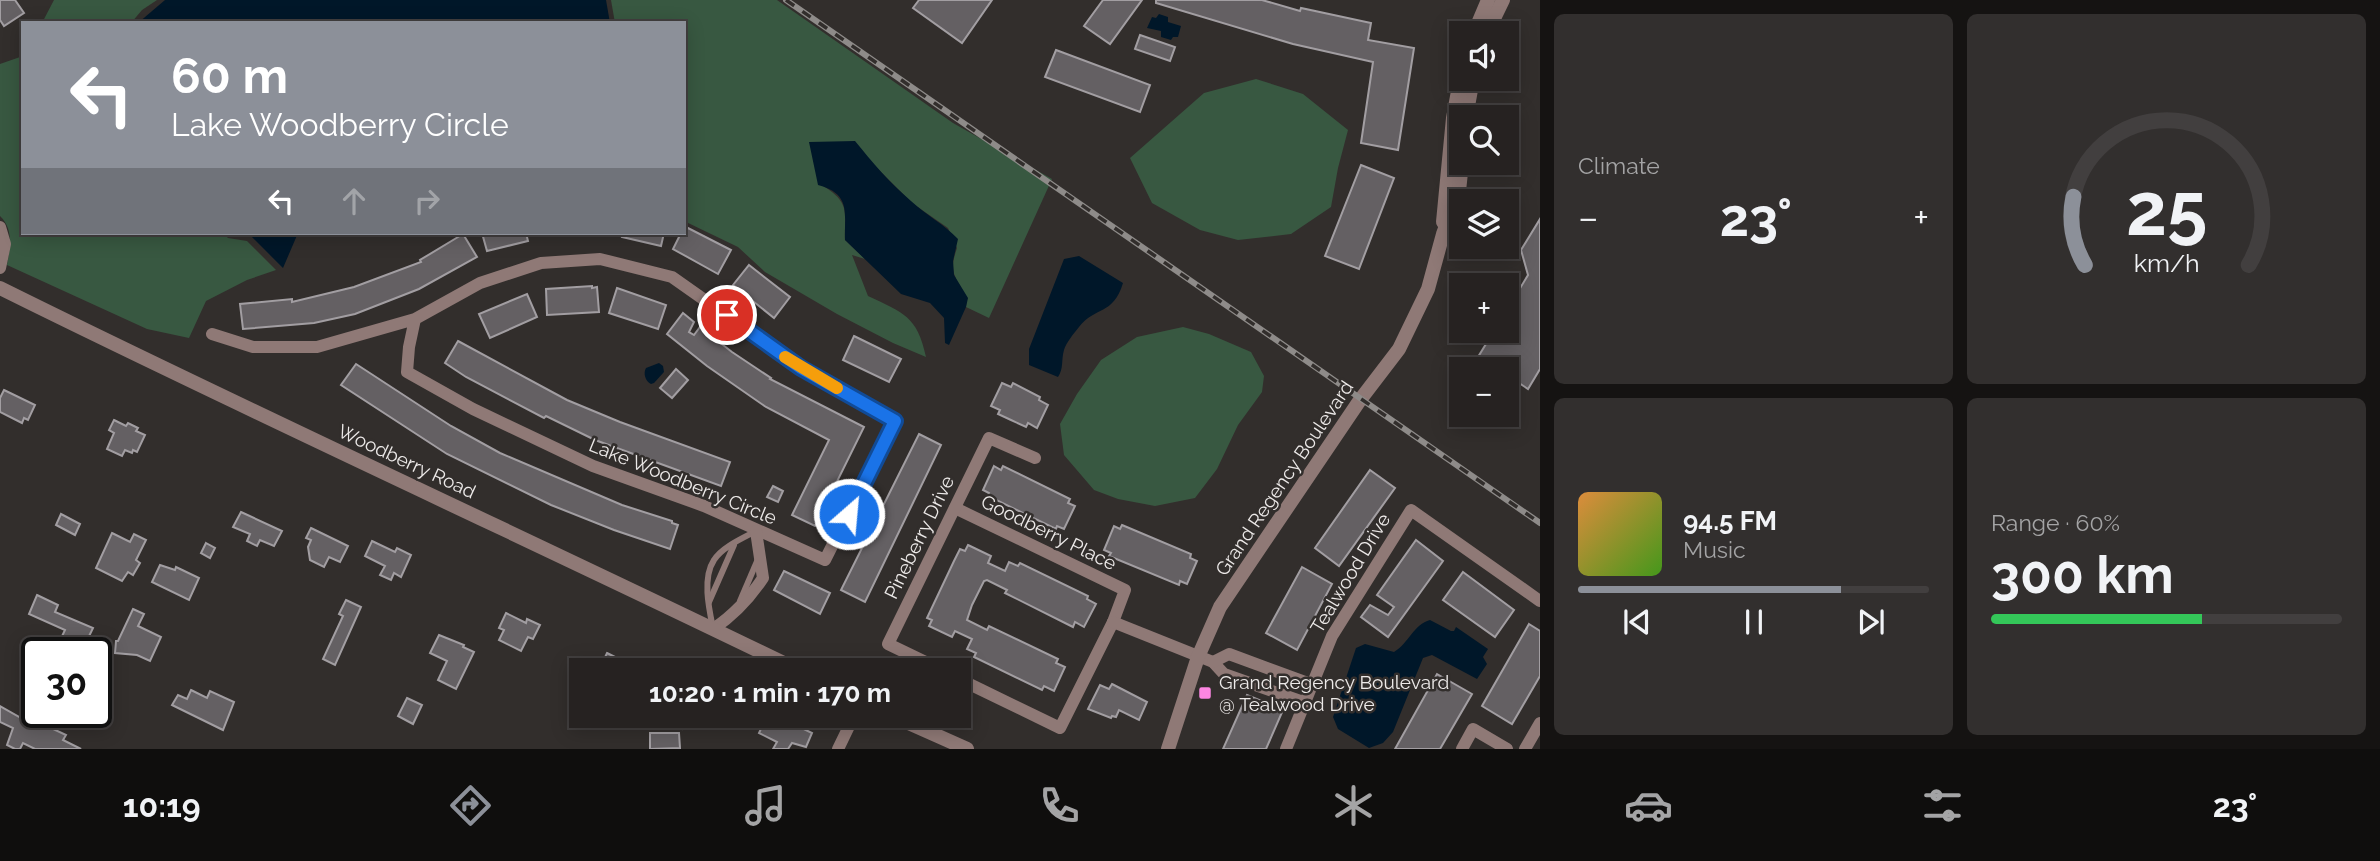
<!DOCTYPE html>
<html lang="en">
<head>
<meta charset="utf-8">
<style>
	:root { --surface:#262221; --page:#322f2e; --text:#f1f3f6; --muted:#a4a4a5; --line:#423f3f; --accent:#8c9099 }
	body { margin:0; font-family:Raleway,sans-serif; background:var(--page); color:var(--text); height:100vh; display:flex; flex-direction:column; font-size:26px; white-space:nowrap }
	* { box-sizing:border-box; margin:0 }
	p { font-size:23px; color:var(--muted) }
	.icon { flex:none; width:38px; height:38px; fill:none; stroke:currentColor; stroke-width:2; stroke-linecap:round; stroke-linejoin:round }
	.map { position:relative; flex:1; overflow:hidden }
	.sheet { display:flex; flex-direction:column; gap:14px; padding:14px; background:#151312; width:840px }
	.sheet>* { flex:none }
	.banner { position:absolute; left:21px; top:21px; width:665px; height:214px; border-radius:0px; box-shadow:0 4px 18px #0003,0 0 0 2px var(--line); background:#8c9099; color:#fff; overflow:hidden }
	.controls { position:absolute; left:1449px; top:21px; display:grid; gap:14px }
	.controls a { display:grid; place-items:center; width:70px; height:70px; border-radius:0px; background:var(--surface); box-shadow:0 4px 18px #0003,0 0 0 2px var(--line); font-size:35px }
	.speed { position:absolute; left:21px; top:637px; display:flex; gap:14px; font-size:35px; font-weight:700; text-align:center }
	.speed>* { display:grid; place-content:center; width:91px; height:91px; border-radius:50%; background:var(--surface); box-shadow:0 4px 18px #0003,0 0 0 2px var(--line); line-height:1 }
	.speed .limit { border:4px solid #111; border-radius:10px; background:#fff; color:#111 }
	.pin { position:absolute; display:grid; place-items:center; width:60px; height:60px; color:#fff; margin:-30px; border:4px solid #fff; border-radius:50%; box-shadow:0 2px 7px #0007 }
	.me { position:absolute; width:77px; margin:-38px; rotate:27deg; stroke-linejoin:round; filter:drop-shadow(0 0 5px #0008) }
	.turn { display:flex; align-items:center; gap:24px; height:147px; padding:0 35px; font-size:32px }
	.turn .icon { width:91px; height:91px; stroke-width:2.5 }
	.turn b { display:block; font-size:49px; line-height:60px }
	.lanes { display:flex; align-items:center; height:66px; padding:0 35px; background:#0003; justify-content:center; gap:35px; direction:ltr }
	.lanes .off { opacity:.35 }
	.big { font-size:52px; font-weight:700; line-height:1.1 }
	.sheet .tile { flex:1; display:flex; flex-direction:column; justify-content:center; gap:10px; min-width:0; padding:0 24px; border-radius:10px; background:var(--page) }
	.sheet .dial { align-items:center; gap:0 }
	.dial svg { height:182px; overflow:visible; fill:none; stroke:var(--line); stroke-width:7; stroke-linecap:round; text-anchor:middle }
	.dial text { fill:var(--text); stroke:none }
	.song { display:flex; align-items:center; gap:21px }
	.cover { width:84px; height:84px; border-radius:10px; background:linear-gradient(135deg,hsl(30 70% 55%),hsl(100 70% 35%)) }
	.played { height:7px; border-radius:4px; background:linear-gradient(90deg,var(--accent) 75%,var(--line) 75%) }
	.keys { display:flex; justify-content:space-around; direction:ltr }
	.heat { display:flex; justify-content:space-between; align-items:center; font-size:38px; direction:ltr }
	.charge { height:10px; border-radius:5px; background:linear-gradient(90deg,#34c759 60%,var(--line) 0) }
	.sheet .tiles { flex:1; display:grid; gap:14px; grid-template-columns:repeat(2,1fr) }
	.trip { position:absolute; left:569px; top:658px; width:402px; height:70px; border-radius:0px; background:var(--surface); box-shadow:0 4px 18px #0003,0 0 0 2px var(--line); font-weight:700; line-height:70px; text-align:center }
	.dock { display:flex; height:112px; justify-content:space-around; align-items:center; background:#0f0e0d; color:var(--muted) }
	.dock .icon { width:49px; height:49px }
	.dock .active { color:var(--accent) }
	.dock b { font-size:32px; color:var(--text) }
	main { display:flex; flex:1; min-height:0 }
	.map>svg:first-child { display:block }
</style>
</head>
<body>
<main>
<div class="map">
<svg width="1540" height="749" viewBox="0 0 1540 749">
	<rect width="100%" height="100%" fill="#322e2c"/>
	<g fill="#385841">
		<polygon points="54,0 157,0 142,10 131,23 42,23"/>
		<path d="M611,0H777L953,123L1052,179L989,318L966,307C968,293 959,288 955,276C951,267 954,257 957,248L948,228L912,203L872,163L854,141L825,187C851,204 844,213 845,240L865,259L852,255L868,296C904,313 917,316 926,357L893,343L837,314L765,272L738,247L684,221V23H615Z"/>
		<path d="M23,56V233H223L228,238L247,241L276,270L247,280L206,301L189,338L147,329L7,265C10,248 14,229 0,216V64Z"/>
		<polygon points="1256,79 1303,94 1348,130 1338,168 1331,207 1291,234 1238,240 1200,230 1152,203 1130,158 1204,93"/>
		<polygon points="1183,327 1209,334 1251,352 1264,376 1262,392 1238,425 1217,469 1195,498 1155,506 1118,499 1094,490 1064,455 1060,424 1077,394 1101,360 1137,337"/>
	</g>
	<g fill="#001729">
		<polygon points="165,0 606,0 610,23 138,23"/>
		<polygon points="1159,14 1168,17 1168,22 1181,26 1178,37 1173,37 1171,40 1161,37 1161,31 1147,28 1152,17 1156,18"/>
		<path d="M855,141C872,162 890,183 911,201C926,215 944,224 958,239L953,261L954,275L968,298L966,307L949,345L945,343L944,318L930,303L901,294L845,240C844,214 852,194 818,185L809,142Z"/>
		<polygon points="232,233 298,233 283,268 250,235"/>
		<path d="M1079,256L1123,283C1113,316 1095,306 1079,327C1074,333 1066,343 1064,350C1061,360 1064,368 1058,377L1029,365V349L1064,259Z"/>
		<path d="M659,363L663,366L664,372L654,383L651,384C645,381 643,373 646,368Z"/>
		<path d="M1430,620L1451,631H1454L1456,627L1488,649L1483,657L1487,664L1477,679L1432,655L1423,658L1393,732L1383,743L1369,748L1338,729L1333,717L1356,648L1365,644L1394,652C1408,644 1414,624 1430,620Z"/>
	</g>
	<g fill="#646063" stroke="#a29ea2" stroke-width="2">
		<polygon points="0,0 15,0 24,13 4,26 0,20"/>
		<polygon points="919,0 992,0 962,43 913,8"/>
		<polygon points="1103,0 1142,0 1110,44 1084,26"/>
		<polygon points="1156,0 1262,0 1300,11 1301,8 1371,23 1368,40 1414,48 1398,150 1361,143 1373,62 1293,44 1156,3"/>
		<polygon points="1140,35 1175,47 1170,61 1135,49"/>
		<polygon points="1056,50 1150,85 1140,112 1045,77"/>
		<polygon points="1361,165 1394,178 1359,269 1325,256"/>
		<polygon points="1540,219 1540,369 1528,389 1507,375 1507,369 1497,369 1478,357 1494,331 1507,331 1507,310 1528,275 1521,250"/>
		<polygon points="684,226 731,250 718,274 673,249 681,233 684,233"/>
		<polygon points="482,233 526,233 528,241 487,251"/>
		<polygon points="623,233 664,233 661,246 622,237"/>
		<polygon points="463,234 477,257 419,289 355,314 314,323 243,329 240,304 292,299 292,302 354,287 421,262 420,260"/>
		<polygon points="749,265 790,297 774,318 733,285"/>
		<polygon points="592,286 592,288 597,287 599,312 547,315 546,289"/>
		<polygon points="617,288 666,305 658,329 609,313"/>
		<polygon points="527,294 537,317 490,338 479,314"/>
		<polygon points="683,313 694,322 689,332 694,335 700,327 732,352 771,378 770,379 864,427 815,526 792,515 829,440 766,407 707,366 667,334"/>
		<polygon points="854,336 901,359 889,382 843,360"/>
		<polygon points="458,341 567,400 620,422 730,462 721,486 595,440 546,416 544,418 466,377 445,363"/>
		<polygon points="356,364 451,426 500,453 622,505 672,521 672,523 678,525 670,549 614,530 551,505 447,454 341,385"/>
		<polygon points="676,369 688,380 672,398 660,388"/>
		<polygon points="1002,383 1011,387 1013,383 1040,397 1039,400 1048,405 1037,428 1028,423 1026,427 1011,420 998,414 1000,410 991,406"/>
		<polygon points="4,390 35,405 28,420 24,418 22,423 0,412 0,398"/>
		<polygon points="114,420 126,426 128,423 138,428 136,431 145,435 137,452 133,450 132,453 125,450 122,456 107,449 114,433 109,430"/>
		<polygon points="919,434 941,445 865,602 841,590"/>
		<polygon points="994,466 1001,470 1003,466 1070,499 1068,503 1075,506 1064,529 1057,526 1056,529 988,496 989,493 983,490"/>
		<polygon points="1370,470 1395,488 1339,566 1315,548"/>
		<polygon points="773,486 783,491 778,502 767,497"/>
		<polygon points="241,512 282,531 274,546 260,540 257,546 247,541 250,534 233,527"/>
		<polygon points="61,514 80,524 75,535 56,525"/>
		<polygon points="1122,525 1191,554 1190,558 1197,561 1187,584 1180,581 1179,585 1109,556 1111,553 1104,550 1114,526 1120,529"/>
		<polygon points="311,528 348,546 340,562 329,557 324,567 310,560 308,547 311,540 306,538"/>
		<polygon points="112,533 130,542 134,534 146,540 136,560 140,563 133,575 128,572 122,581 96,568"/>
		<polygon points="1416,540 1443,561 1388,637 1361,617 1370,605 1388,615 1394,607 1377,595"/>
		<polygon points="372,541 395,552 397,548 411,555 401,577 394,573 391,580 380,575 385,566 365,556"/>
		<polygon points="206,543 215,548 210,558 201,553"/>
		<polygon points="968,545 991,556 988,563 1005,571 1009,562 1018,566 1020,563 1088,596 1087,599 1096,604 1084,627 1075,622 1073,627 1005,593 1007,590 987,580 984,581 972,605 967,620 987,630 989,626 1058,659 1056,663 1065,667 1054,691 1044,686 1042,690 974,657 976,653 967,649 972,639 955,631 952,637 929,626 932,620 927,618 954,561 960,549 965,551"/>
		<polygon points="160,565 175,570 176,567 199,578 189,600 152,582"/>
		<polygon points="1302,567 1332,584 1297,650 1266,633"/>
		<polygon points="784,571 830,593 820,614 774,590"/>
		<polygon points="1463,572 1514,610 1495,637 1443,600"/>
		<polygon points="37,595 58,605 55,612 93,628 81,653 54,653 65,630 29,614"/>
		<polygon points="346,600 361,607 335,665 323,659 343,616 339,614"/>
		<polygon points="133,609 144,614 138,626 161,637 150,661 137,655 115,653 116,641 118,641"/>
		<polygon points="506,613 526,623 527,619 540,625 533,639 528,637 521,651 499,640 504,630 499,628"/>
		<polygon points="1529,624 1540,631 1540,676 1512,724 1482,706"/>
		<polygon points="439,635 464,645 463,647 474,652 456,689 438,680 447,661 430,653"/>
		<polygon points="607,653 641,670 599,670"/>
		<polygon points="1437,674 1472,694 1440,749 1395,749"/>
		<polygon points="1112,684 1147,702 1139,720 1119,710 1116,717 1112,716 1111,718 1088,709 1100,685 1109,689"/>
		<polygon points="191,690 207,698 210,691 234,702 223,730 172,705 178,695 187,699"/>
		<polygon points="1247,695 1283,710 1266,749 1223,749"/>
		<polygon points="407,698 422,705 413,724 398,716"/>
		<polygon points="0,706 30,723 32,719 66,735 63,740 81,749 35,749 23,743 20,749 15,749 7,745 13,728 0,722"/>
		<polygon points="672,716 700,716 683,729"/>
		<polygon points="767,716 777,716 812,733 806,747 792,743 788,749 773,749 777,742 759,733"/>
		<polygon points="650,733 679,733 680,748 650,749"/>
	</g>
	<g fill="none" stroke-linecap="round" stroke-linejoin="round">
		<g stroke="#8f7976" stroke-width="6">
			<polyline points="740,601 758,559"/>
			<polyline points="709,602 734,545"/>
			<path d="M713,628C709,609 702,578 714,560C722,547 743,538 756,531"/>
		</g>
		<g stroke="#8f7976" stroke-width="12">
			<polyline points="0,227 5,244 0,268"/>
			<polyline points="212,334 253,347 317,347 415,319 480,283 541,263 600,259 672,277 801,368 895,421 825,560 704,506 593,466 473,409 407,372 409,347 415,319"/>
			<polyline points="955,508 1125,590 1113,622 1060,728 959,679"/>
			<polyline points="1113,622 1213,662 1224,674 1306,703"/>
			<path d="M713,629C734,615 749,599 763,578L756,531"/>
			<polyline points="1213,662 1229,654 1313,685"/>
			<polyline points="942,670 888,644 989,438 1035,458"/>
			<polyline points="838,749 854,716"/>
			<polyline points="1286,749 1332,636 1411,510 1540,601"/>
			<polyline points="1462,749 1473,729 1507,749"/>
			<polyline points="1525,749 1540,723"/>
		</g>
		<g stroke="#8f7976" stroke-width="14">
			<polyline points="1474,33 1488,0"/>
			<polyline points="1487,33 1503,0"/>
			<polyline points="1466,117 1473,79"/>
			<polyline points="1443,222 1453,118 1461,75"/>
			<path d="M0,288C264,419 533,541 798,670"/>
			<polyline points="893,716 967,749"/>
			<polyline points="1168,749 1198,657 1220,607 1360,400 1399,349 1428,289 1443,234 1459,191 1462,163"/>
		</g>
		<g stroke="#8e8b89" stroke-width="6">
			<polyline id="rail" points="786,0 1540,523"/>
		</g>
		<use href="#rail" stroke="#322e2c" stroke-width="3.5" stroke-dasharray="10" stroke-linecap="butt"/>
	</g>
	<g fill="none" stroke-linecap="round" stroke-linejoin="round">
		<g stroke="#114b97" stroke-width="18">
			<polyline id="route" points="727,315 801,368 895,421 849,514"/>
		</g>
		<use href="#route" stroke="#1a73e8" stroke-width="12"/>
		<polyline stroke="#f59e0b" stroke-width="12" points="785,357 837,388"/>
	</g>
	<rect fill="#fd86e2" stroke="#322e2c" stroke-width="2.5" x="1198" y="686" width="14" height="14" rx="3.5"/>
	<g text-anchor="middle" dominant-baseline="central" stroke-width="5" stroke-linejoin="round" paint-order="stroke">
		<g font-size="19" fill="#edeae9" stroke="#322e2c">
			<text transform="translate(407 461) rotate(25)">Woodberry Road</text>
			<text transform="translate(1284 478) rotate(-56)">Grand Regency Boulevard</text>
			<text transform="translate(683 481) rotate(22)">Lake Woodberry Circle</text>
			<text transform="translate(1049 532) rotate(26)">Goodberry Place</text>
			<text transform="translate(919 537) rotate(-64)">Pineberry Drive</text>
			<text transform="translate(1350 573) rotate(-59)">Tealwood Drive</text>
		</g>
		<g font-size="19" fill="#edeae9" stroke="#322e2c" text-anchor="start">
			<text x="1219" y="682">Grand Regency Boulevard<tspan x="1219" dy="22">@ Tealwood Drive</tspan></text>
		</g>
	</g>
</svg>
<div class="controls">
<a><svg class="icon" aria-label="sound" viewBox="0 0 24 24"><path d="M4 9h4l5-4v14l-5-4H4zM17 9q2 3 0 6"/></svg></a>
<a><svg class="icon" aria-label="search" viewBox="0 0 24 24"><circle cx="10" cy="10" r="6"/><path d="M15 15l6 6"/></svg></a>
<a><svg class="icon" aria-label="layers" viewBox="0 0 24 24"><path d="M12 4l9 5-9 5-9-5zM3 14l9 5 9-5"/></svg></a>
<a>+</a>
<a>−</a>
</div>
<div class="speed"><div class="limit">30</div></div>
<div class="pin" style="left:727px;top:315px;background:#d93025"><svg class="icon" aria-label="arrive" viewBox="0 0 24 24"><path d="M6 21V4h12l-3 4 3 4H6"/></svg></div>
<svg class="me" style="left:849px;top:514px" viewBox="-20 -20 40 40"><circle r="17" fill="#1a73e8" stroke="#fff" stroke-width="3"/><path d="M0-11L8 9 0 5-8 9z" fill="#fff"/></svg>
<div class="trip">10:20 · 1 min · 170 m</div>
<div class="banner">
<div class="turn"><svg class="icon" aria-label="left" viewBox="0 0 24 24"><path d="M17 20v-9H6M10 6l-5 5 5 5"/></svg><div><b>60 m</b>Lake Woodberry Circle</div></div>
<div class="lanes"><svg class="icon" aria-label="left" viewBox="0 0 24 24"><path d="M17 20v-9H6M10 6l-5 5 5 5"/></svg><svg class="icon off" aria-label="ahead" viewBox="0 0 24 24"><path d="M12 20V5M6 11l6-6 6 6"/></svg><svg class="icon off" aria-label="right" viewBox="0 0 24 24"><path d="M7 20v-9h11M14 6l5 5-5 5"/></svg></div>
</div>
</div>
<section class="sheet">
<div class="tiles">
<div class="tile"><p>Climate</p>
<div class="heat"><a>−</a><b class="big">23°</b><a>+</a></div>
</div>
<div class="tile dial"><svg viewBox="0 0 100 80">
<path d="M14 69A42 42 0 1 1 86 69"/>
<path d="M14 69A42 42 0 0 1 9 39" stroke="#8c9099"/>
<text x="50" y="56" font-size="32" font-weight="700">25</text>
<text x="50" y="72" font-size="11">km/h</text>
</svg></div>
<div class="tile">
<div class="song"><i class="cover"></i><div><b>94.5 FM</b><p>Music</p></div></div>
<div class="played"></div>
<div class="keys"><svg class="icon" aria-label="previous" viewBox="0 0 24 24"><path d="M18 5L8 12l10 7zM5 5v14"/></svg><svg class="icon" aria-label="pause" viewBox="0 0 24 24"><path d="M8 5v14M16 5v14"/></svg><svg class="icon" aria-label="next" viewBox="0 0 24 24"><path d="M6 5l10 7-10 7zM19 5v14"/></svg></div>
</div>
<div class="tile"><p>Range · 60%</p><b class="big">300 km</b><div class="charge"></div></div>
</div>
</section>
</main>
<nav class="dock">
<b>10:19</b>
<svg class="icon active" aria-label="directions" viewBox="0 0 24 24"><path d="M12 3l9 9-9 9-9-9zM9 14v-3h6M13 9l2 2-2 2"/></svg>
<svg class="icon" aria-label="music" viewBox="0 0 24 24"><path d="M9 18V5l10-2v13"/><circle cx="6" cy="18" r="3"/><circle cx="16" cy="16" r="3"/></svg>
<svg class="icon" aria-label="phone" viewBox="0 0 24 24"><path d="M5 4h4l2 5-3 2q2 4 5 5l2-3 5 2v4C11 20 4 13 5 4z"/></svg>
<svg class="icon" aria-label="climate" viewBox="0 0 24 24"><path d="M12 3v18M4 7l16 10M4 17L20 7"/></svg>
<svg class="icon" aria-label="car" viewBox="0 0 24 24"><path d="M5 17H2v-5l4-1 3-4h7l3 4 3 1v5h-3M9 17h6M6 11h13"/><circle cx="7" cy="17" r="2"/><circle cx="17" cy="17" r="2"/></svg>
<svg class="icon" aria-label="filters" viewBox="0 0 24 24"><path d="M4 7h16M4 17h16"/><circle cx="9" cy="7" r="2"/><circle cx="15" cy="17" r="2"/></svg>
<b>23°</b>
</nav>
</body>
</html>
